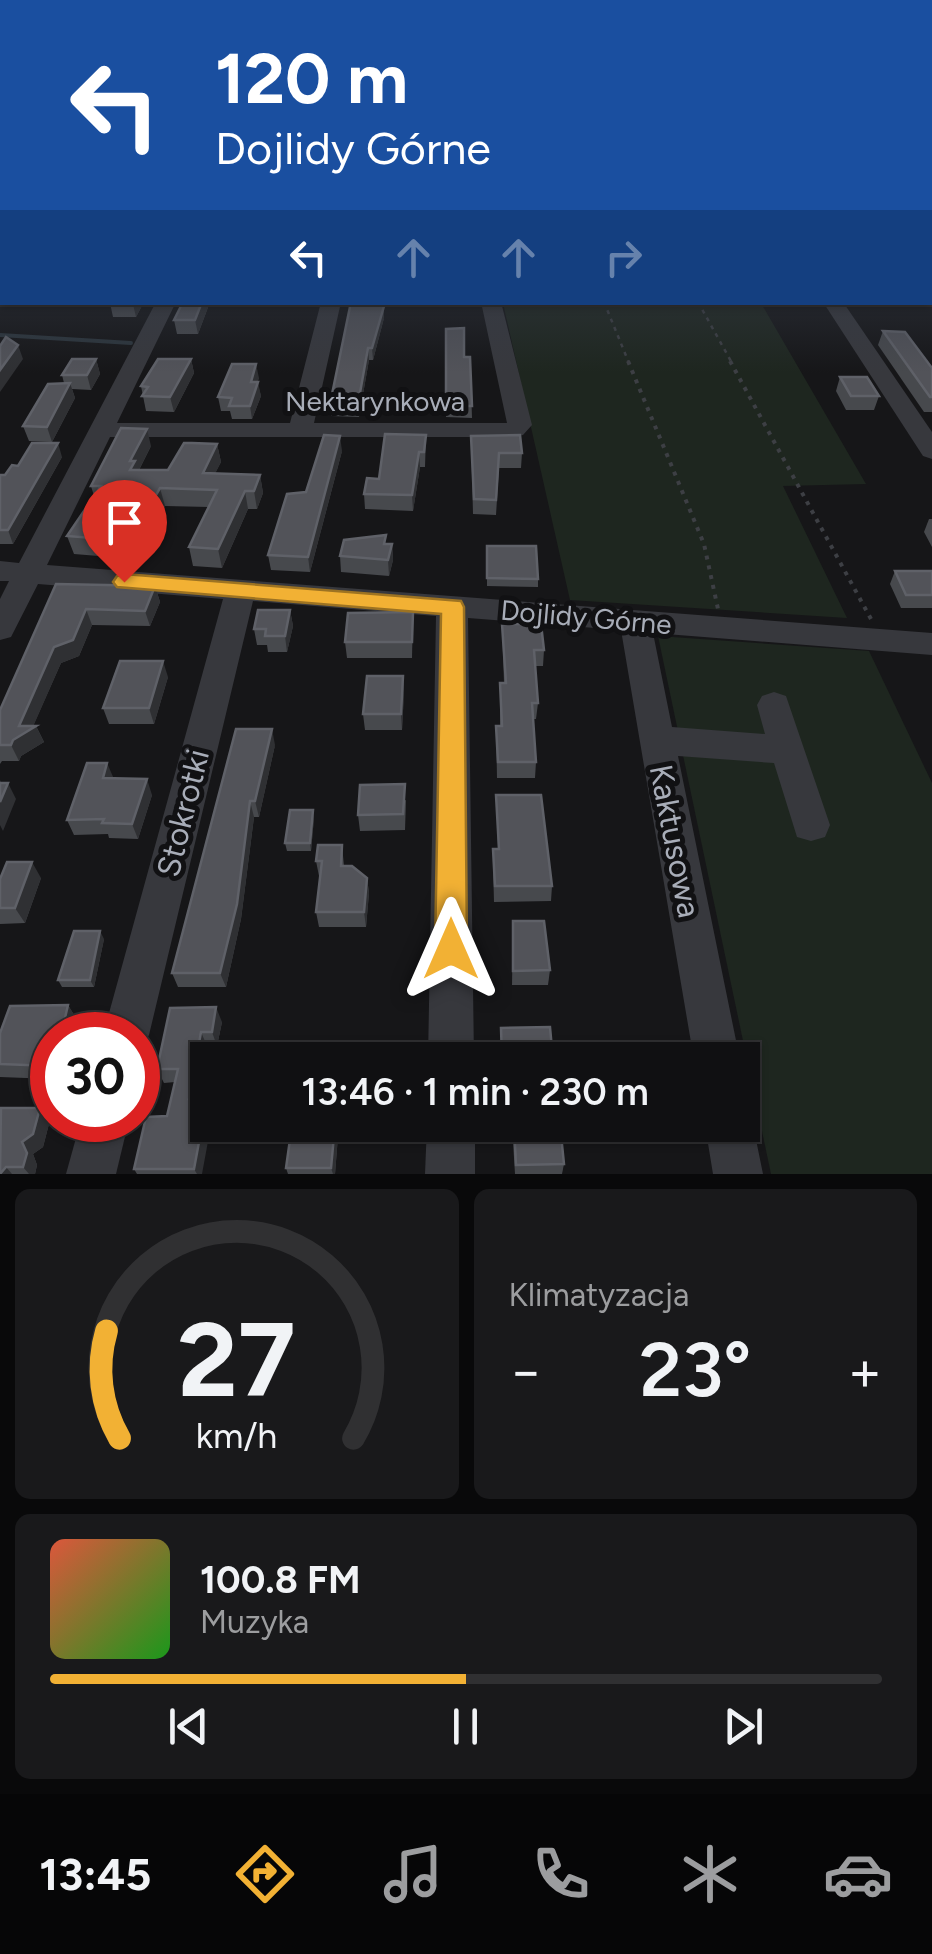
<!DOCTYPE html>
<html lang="pl">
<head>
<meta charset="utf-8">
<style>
	:root { --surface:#101012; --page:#19191b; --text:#f1f3f6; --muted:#9c9d9f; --line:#303032; --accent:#f2b134 }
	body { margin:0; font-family:Figtree,sans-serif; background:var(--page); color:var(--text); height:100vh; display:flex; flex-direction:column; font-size:38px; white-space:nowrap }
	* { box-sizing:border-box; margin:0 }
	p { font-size:32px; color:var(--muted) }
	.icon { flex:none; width:55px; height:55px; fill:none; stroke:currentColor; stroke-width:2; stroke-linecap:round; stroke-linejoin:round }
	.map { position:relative; height:1174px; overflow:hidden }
	.details { display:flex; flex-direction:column; gap:15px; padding:15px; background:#09090a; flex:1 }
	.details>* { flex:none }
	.banner { position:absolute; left:0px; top:0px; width:932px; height:305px; box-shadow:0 2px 8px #0004,0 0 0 2px var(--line); background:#1a4fa0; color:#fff; overflow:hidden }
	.speed { position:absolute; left:30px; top:1012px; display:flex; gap:20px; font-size:50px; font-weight:700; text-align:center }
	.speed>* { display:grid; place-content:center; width:130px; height:130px; border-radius:50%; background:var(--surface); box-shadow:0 2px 8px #0004,0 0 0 2px var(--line); line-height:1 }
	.speed .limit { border:15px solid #d22; background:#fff; color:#111 }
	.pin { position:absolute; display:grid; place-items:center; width:85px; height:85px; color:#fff; margin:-102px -42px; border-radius:50% 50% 50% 0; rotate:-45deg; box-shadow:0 0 10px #0007 }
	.pin .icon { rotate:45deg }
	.me { position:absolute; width:110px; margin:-55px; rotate:0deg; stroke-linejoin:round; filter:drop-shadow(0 0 8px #0008) }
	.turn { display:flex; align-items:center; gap:35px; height:210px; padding:0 50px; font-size:45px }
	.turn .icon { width:130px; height:130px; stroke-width:2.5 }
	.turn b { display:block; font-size:70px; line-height:85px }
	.lanes { display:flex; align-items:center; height:95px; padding:0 50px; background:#0003; justify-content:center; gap:50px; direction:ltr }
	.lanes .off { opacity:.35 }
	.big { font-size:75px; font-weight:600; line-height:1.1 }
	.details .card { flex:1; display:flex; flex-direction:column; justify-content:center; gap:15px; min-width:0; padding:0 35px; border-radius:15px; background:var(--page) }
	.details .dial { align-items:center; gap:0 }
	.dial svg { height:260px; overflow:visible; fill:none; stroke:var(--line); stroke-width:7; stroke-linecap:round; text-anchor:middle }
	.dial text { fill:var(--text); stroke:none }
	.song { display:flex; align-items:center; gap:30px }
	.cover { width:120px; height:120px; border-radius:15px; background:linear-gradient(135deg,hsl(10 70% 55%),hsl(120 70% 35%)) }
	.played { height:10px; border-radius:5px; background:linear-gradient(90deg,var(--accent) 50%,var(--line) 50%) }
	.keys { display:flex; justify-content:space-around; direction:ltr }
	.heat { display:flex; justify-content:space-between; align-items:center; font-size:55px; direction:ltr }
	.details .tiles { flex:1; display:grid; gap:15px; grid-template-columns:1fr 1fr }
	.card:last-child { grid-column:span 2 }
	.trip { position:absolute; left:190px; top:1042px; width:570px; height:100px; border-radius:0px; background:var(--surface); box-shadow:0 2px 8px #0004,0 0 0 2px var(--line); font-weight:600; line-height:100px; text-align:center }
	.tab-bar { display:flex; height:160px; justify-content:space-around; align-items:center; background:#060607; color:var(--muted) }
	.tab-bar .icon { width:70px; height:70px }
	.tab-bar .active { color:var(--accent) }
	.tab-bar b { font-size:45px; color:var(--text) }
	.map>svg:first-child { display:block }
</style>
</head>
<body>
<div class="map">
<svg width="932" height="1174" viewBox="0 0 932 1174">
	<rect width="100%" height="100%" fill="#161618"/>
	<g fill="#1e261f">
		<polygon points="503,303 761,303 866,484 783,486 847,618 570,600"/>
		<polygon points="658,636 869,651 932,783 932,1174 771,1174"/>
	</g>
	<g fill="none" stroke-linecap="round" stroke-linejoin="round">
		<polyline stroke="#2c353c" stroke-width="4" points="0,335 131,343"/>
		<g stroke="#3d3f44" stroke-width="2.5" stroke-dasharray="4 5" stroke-linecap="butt">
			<polyline points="604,302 629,363"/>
			<polyline points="698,302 732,363"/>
		</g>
		<g stroke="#3d3f44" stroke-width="4" stroke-dasharray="4 6" stroke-linecap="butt">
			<polyline points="628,361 704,544 718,609"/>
			<polyline points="730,361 871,619"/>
		</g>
		<g fill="#37383d" fill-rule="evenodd">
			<polygon points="156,302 176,302 117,423 290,423 321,302 341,302 314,423 507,423 481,302 501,302 532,425 523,435 514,437 110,437 47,565 932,633 932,655 653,633 672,727 765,734 757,705 762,696 774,692 786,696 830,825 825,837 811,841 797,837 774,763 678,756 740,1060 694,1060 621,630 468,618 474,1060 428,1060 436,616 253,601 149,1035 138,1053 138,1035 103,1035 223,599 38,584 11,637 0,640 0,599 9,581 0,581 0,561 19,563"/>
			<polygon points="823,302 843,302 932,432 932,459 923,456"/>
			<polygon points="742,1106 753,1125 763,1174 713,1174 705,1125 742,1125"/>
			<polygon points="81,1120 129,1120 116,1174 66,1174"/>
			<polygon points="427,1125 475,1125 475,1174 425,1174"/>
		</g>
	</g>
	<g fill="#47494d">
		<polygon points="2,248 2,296 0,296 0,251"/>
		<polygon points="144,302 136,317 113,317 110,303"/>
		<polygon points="210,302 198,334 177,334 174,320"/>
		<polygon points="384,318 373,360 369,360 359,417 331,416 330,404"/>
		<polygon points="446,329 464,357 470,357 472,418 446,417"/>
		<polygon points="883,331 932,368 932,412 924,412 878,345"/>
		<polygon points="96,359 100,374 91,390 72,389 75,398 52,442 29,441 23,426 64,383 62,375"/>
		<polygon points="191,359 194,373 174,412 146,411 141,386"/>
		<polygon points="840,377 879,396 874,410 846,410 836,391"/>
		<polygon points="259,378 257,382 261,396 252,419 232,419 230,411 221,411 218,397"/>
		<polygon points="426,435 425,467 420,467 413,511 365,509 364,494"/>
		<polygon points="471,436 522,453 521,468 499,468 496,515 473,514"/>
		<polygon points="217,444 221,462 215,473 260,475 263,493 257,509 248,509 222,568 193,566 189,547 209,507 165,506 139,551 123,558 74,554 67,536 94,496 91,486 151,446 139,470 168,470"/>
		<polygon points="342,451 310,572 271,570 268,555"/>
		<polygon points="62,457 13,544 0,544 0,475 5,475 18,466"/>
		<polygon points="929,519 932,519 932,547 924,532"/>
		<polygon points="386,544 392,544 393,560 389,576 341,572 340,556"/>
		<polygon points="487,546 538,579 538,587 487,586"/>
		<polygon points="895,571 932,571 932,608 901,608 890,584"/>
		<polygon points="56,584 155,586 160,602 150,626 92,625 79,656 61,663 33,726 36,726 44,742 21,756 19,761 2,761 0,764 0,710"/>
		<polygon points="290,610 293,626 287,652 268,652 267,645 257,645 254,629"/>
		<polygon points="413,612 412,658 347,658 345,642"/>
		<polygon points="502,624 544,650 543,666 535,666 538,703 536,719 533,719 536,762 535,778 497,778 496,726 500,726 500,683 504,683"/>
		<polygon points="403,676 404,692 402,730 365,730 363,714"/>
		<polygon points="168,677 154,724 109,724 103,708"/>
		<polygon points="275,745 259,817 254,817 241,919 226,987 178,987 172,973"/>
		<polygon points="113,778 152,795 138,839 109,838 108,834 74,835 67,820"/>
		<polygon points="496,795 552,886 551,901 494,902 493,865 493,849 498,849"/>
		<polygon points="406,800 405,830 360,831 358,815"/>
		<polygon points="314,818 311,851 287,851 285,843"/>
		<polygon points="342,845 344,866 367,878 369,893 366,927 319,927 316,912 321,876 319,876 316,861"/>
		<polygon points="41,878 25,923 0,924 0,879"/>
		<polygon points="513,921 550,970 548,985 512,985"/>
		<polygon points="104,939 94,987 62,987 58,980"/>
		<polygon points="68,1005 77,1020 52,1035 52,1079 0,1077 0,1033"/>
		<polygon points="170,1008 222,1022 217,1046 207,1046 197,1099 202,1174 137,1174 134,1169 167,1116 175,1082 164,1083 157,1069"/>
		<polygon points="50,1120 43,1147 33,1154 37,1165 35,1174 0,1174"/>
		<polygon points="276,1125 336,1125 338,1136 335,1174 288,1174 286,1168 290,1138 281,1138"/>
		<polygon points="512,1125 560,1125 564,1164 562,1174 515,1174"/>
	</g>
	<g fill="#2f3033">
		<polygon points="133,302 144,302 136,317 133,304"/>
		<polygon points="202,302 210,302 198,334 195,320"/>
		<polygon points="384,306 384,318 373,360 372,348"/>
		<polygon points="18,345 23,359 0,392 0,370"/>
		<polygon points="368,348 369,360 359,417 358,404"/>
		<polygon points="96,359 100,374 91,390 87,375"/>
		<polygon points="191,359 194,373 174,412 170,397"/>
		<polygon points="256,364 259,378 253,396 258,382 261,396 252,419 250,406 251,382"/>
		<polygon points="70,383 75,398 52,442 47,427"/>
		<polygon points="147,429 151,446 138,472 130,470 130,461"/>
		<polygon points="340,436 342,451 310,572 308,557"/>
		<polygon points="58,443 62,457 13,544 8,530"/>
		<polygon points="217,444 221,462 207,490 203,473"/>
		<polygon points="419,452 420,467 413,511 412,495"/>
		<polygon points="260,475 263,493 257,509 254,491"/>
		<polygon points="160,488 165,506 139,551 123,558 117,540"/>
		<polygon points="245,491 248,509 222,568 218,549"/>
		<polygon points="392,544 393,560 389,576 388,560"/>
		<polygon points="155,586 160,602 150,626 145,611"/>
		<polygon points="86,609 92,625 79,656 61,663 32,729 36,726 44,742 21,756 19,761 11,745 19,726 54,647"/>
		<polygon points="290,610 293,626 287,652 285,636"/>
		<polygon points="163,661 168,677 154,724 149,708"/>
		<polygon points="403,676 404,692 402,730 401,714"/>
		<polygon points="272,729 275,745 259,817 255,801"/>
		<polygon points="107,763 114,779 103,778"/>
		<polygon points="147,779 152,795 138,839 132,824"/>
		<polygon points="0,780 5,790 8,783 16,799 3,831 0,825"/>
		<polygon points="250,801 254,817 241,919 226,987 220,973"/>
		<polygon points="313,810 314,818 311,851 310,843"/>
		<polygon points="32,862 41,878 25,923 15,908"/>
		<polygon points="367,878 369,893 366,927 364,912"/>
		<polygon points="100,931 104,939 94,987 90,980"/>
		<polygon points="68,1005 77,1020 73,1035 61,1035"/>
		<polygon points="216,1007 222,1022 217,1046 212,1032"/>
		<polygon points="201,1032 207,1046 195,1112 189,1099"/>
		<polygon points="207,1099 208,1125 211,1125 202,1174 197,1174 194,1169"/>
		<polygon points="40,1108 50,1120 43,1147 33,1154 37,1165 35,1174 29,1174 23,1167 22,1142"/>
		<polygon points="336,1125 338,1136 335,1174 333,1174 331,1168"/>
		<polygon points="6,1167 12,1174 0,1174"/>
	</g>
	<g fill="#525359" stroke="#5f6168" stroke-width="2.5">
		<polygon points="2,248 2,282 0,282 0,251"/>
		<polygon points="183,302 202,302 195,320 174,320"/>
		<polygon points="351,302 384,306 372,348 368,348 358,404 330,404"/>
		<polygon points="464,328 464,357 470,357 472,406 446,406 446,329"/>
		<polygon points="883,331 905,332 932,368 932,397 930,397"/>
		<polygon points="6,337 18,345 0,370 0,346"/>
		<polygon points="72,359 96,359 87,375 62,375"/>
		<polygon points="158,359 191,359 170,397 142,396 148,387 141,386"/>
		<polygon points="232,364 256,364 251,382 258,382 250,406 229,406 232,398 218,397"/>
		<polygon points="840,377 867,377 879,396 851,396"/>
		<polygon points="70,383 47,427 23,426 48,384"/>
		<polygon points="121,428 147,429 130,461 135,461 130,470 168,470 184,443 192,443 217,444 203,473 260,475 254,491 245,491 218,549 189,547 217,490 160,488 134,533 117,540 67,536 101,486 91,486"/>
		<polygon points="385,434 426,435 424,452 419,452 412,495 364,494 367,478 379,479"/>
		<polygon points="324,435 340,436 308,557 268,555 287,494 306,492"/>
		<polygon points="520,435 522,453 499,453 496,500 474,499 471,436"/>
		<polygon points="32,443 58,443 8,530 0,530 0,475 5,475 12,465 18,466"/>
		<polygon points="386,535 384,544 392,544 388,560 340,556 344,540"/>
		<polygon points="487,546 536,546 538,579 487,578"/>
		<polygon points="895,571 932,571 932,595 906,595"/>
		<polygon points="56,584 155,586 145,611 86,609 73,640 54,647 19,726 36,726 13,740 11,745 0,745 0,710"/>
		<polygon points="258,610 290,610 285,636 265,636 266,629 254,629"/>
		<polygon points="413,612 412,642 345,642 348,613"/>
		<polygon points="502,624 541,624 544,650 534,650 538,703 532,703 536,762 498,762 496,726 502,726 500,683 506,683"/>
		<polygon points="120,661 163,661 149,708 103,708"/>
		<polygon points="367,676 403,676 401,714 363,714"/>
		<polygon points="236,729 272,729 255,801 250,801 237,904 220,973 172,973"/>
		<polygon points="87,763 107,763 103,778 147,779 132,824 102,823 104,819 67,820"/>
		<polygon points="0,783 8,783 0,802"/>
		<polygon points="405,784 403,814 358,815 360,785"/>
		<polygon points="496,795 541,795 552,886 495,886 493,849 499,849"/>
		<polygon points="290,810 313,810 310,843 285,843"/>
		<polygon points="318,845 342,845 341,866 352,866 367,878 364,912 316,912 322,861 316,861"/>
		<polygon points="7,862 32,862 15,908 0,908 0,879"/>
		<polygon points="513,921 544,921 550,970 513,971"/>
		<polygon points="74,931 100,931 90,980 58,980"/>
		<polygon points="68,1005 61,1035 52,1035 52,1066 0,1064 0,1033 10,1006"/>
		<polygon points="216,1007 212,1032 201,1032 189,1099 207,1099 194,1169 134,1169 146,1117 167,1116 178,1069 157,1069 170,1008"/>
		<polygon points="550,1027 553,1060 502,1060 501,1028"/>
		<polygon points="1,1108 40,1108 33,1134 22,1142 27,1153 23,1167 6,1167 0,1174"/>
		<polygon points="276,1125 335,1125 331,1168 286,1168 292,1125"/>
		<polygon points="514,1125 560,1125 564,1164 516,1165"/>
	</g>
	<linearGradient id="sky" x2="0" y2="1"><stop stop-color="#0c0c0d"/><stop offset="0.56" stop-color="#363c48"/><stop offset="1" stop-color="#363c48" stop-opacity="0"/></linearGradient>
	<rect width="932" height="373" fill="url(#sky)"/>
	<polygon fill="#f2b134" stroke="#9d7322" stroke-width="2.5" points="124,574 461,601 464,607 467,949 463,960 451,964 440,960 435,949 441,614 117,587 113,582 117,576"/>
	<g text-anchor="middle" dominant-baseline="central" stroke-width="10" stroke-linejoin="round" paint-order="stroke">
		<g font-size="28" fill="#a8adb8" stroke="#111113">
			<text x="375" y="401">Nektarynkowa</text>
			<text transform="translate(586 617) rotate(5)">Dojlidy Górne</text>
		</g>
		<g font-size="32" fill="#a8adb8" stroke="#111113">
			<text transform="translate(183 813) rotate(-76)">Stokrotki</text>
			<text transform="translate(675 841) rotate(79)">Kaktusowa</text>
		</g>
	</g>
</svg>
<div class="speed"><div class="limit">30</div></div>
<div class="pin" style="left:124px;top:582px;background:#d93025"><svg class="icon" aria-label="arrive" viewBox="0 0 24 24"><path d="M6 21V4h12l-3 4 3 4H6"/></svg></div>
<svg class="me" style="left:451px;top:949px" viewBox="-20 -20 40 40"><path d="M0-17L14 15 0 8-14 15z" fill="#f2b134" stroke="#fff" stroke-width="4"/></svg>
<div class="trip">13:46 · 1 min · 230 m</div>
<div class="banner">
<div class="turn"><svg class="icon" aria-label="left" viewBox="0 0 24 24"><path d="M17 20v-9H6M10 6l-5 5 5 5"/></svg><div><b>120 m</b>Dojlidy Górne</div></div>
<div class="lanes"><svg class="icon" aria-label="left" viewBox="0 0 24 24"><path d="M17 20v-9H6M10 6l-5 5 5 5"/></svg><svg class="icon off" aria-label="ahead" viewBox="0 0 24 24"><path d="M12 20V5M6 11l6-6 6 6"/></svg><svg class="icon off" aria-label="ahead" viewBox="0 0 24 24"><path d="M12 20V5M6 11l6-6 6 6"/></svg><svg class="icon off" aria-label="right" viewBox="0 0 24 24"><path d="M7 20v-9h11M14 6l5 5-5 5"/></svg></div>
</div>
</div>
<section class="details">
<div class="tiles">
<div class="card dial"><svg viewBox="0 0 100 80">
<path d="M14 69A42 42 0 1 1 86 69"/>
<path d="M14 69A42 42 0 0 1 10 36" stroke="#f2b134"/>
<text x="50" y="56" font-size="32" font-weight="700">27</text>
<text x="50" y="72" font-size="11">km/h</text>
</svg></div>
<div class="card"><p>Klimatyzacja</p>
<div class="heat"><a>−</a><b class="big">23°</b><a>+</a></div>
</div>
<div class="card">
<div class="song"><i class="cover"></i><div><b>100.8 FM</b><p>Muzyka</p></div></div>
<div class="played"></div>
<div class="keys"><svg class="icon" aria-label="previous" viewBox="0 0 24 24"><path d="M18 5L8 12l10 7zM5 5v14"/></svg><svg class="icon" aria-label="pause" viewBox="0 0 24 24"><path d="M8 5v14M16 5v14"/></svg><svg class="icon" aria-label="next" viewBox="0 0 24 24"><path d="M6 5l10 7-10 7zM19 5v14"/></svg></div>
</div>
</div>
</section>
<nav class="tab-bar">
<b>13:45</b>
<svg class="icon active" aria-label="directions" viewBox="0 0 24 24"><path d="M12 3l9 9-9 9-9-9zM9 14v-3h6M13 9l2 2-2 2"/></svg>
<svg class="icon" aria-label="music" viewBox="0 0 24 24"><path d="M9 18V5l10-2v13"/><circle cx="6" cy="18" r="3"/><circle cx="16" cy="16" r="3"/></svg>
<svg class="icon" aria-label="phone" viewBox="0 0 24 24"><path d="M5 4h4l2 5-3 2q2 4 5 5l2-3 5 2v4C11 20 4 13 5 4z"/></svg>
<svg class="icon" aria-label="climate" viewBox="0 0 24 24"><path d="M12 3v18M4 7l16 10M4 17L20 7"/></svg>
<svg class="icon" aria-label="car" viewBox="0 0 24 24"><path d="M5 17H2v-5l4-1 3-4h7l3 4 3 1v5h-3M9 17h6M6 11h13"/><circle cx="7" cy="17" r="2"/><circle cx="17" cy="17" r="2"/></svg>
</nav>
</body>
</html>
